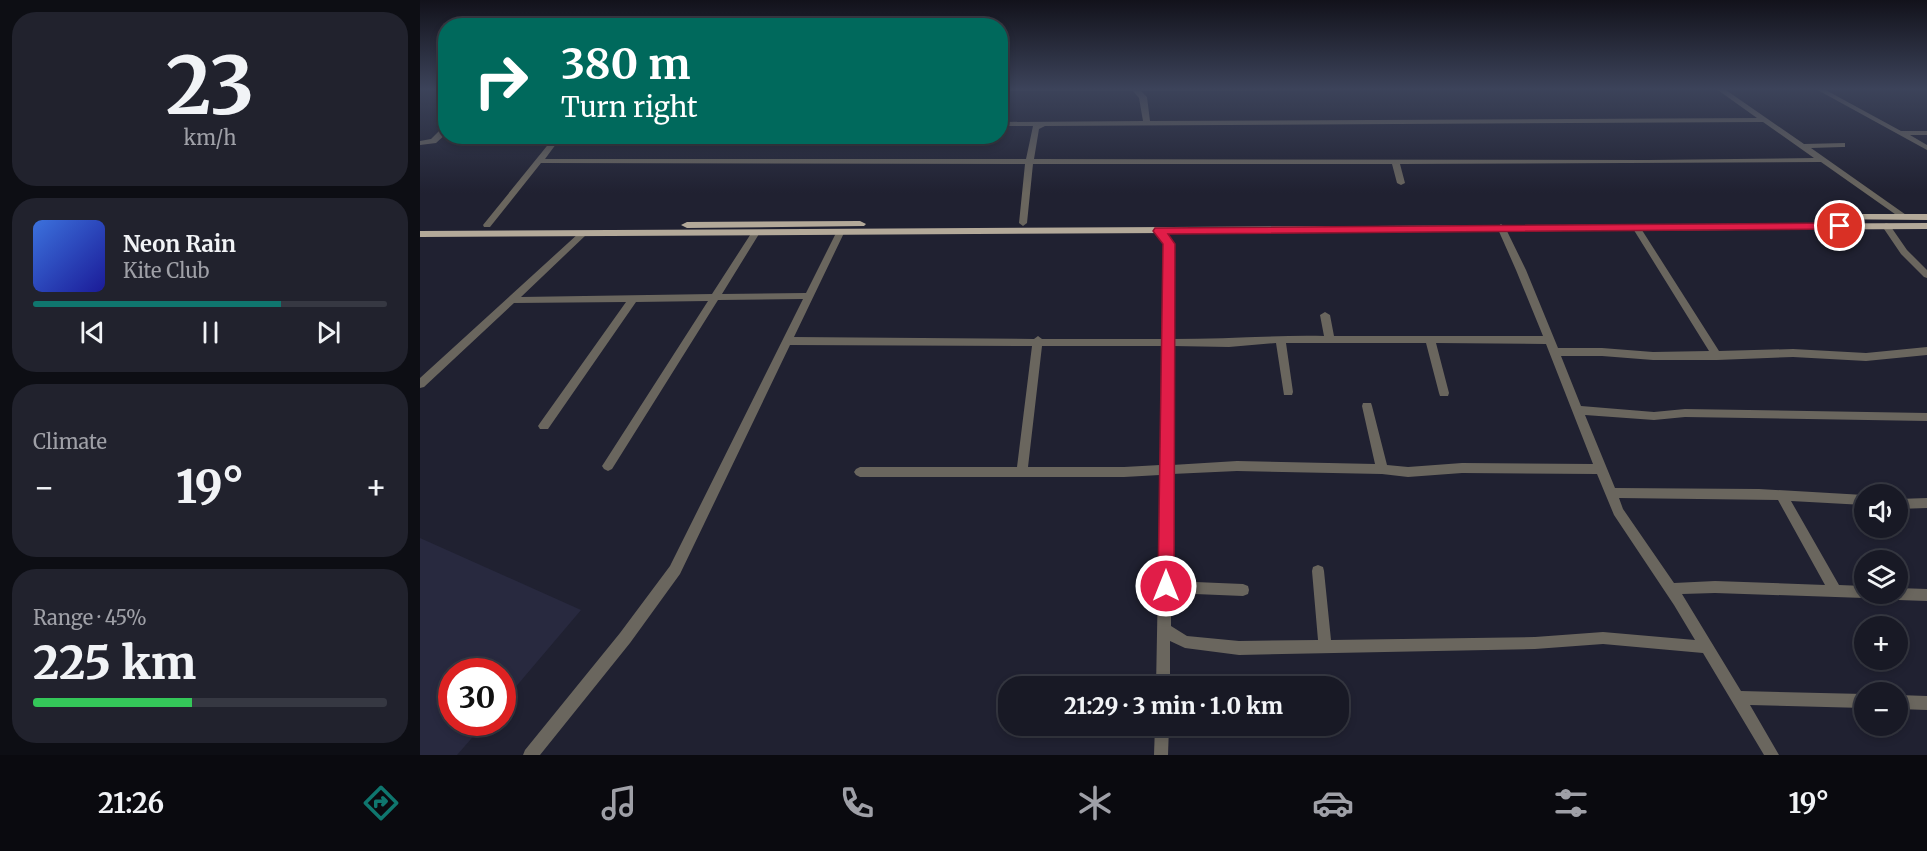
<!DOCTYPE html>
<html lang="en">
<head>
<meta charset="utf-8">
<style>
	:root { --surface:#181925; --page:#21222d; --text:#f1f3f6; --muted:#9fa0a7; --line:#363842; --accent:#0f766e }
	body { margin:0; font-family:Merriweather,serif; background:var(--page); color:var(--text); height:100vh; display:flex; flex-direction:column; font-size:22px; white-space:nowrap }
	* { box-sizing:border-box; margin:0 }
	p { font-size:20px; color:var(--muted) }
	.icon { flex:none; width:33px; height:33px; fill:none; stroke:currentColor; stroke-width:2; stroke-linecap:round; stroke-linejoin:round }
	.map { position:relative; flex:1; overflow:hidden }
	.details { display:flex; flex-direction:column; gap:12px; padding:12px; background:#0d0e14; width:420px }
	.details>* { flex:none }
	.guide { position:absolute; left:18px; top:18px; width:570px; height:126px; border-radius:24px; box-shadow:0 3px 9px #0003,0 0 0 2px var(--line); background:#00695c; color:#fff; overflow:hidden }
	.tools { position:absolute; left:1434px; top:484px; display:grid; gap:12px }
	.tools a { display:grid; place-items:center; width:54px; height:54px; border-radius:50%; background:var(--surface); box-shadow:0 3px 9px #0003,0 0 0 2px var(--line); font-size:30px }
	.speed { position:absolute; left:18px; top:658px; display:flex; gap:12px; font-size:30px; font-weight:700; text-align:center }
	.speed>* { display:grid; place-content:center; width:78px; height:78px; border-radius:50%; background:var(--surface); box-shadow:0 3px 9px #0003,0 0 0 2px var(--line); line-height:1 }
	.speed .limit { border:9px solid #d22; background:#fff; color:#111 }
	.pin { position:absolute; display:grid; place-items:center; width:51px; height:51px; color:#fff; margin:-26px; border:3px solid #fff; border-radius:50%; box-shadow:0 2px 6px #0007 }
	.me { position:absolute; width:66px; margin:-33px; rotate:0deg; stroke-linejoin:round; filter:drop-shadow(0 0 4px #0008) }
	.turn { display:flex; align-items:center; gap:21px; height:126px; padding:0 24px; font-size:27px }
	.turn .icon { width:78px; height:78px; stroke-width:2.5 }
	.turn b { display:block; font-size:42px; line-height:51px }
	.big { font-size:45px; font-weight:800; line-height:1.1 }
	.details .widget { flex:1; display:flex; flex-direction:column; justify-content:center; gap:9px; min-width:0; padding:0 21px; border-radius:24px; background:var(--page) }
	.details .dial { align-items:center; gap:0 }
	.dial b { font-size:78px; line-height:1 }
	.song { display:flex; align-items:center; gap:18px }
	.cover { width:72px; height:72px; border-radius:9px; background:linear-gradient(135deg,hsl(220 70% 55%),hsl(240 70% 35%)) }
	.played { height:6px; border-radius:3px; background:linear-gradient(90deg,var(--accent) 70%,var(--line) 70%) }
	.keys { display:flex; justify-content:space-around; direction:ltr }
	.heat { display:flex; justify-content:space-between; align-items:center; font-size:33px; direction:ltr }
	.charge { height:9px; border-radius:4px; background:linear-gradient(90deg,#34c759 45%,var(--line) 0) }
	.trip { position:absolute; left:578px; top:676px; width:351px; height:60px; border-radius:24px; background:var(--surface); box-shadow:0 3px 9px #0003,0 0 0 2px var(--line); font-weight:800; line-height:60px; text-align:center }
	.dock { display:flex; height:96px; justify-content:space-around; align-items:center; background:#0a0a0f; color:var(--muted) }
	.dock .icon { width:42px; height:42px }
	.dock .on { color:var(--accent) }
	.dock b { font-size:27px; color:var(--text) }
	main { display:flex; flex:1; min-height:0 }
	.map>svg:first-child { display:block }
</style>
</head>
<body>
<main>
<section class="details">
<div class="widget dial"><b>23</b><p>km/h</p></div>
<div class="widget">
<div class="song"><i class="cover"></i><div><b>Neon Rain</b><p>Kite Club</p></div></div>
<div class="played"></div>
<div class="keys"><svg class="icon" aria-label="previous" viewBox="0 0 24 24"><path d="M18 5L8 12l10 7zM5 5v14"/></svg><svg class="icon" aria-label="pause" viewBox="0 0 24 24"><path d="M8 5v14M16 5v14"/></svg><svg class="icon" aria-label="next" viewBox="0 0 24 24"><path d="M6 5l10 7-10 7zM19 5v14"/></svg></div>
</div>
<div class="widget"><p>Climate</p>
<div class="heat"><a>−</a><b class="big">19°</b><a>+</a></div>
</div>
<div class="widget"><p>Range · 45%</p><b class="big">225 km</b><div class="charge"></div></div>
</section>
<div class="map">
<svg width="1507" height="755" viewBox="0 0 1507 755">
	<rect width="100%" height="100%" fill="#202131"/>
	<polygon fill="#28293f" points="0,538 161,610 83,702 82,672 32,672 32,723 65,723 37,755 0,755"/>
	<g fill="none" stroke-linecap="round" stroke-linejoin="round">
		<g fill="#6a665e" fill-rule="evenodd">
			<path d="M580,88H1058L1054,90L721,91L727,97L730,121L1337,118L1295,88H1303L1384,144L1425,143V147H1422L1391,148L1489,217L1488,219H1482L1401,162L980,164L985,183L981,185L977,183L972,164H613L607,223L603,226L599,223L605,164L121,163L70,227H64L63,225L135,136H142L125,159H606L613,126H580V122L723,121L719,98L713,91H580ZM1343,122L1394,158L1228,160L614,159L619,129L625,126Z"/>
			<polygon points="1394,88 1402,88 1481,131 1507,131 1507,135 1490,135 1507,145 1507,150"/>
			<polygon points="23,127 26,127 26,134 16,143 0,145 0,141 11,139"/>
			<polygon points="1466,223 1469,224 1487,250 1507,270 1507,278 1504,277 1481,254 1462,226"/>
			<path d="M1081,224L1085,227L1106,270L1138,348H1182L1233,352L1289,351L1212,227L1216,224L1220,227L1299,351L1373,349L1446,353L1507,347V355L1446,361L1373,357L1297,360H1233L1182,356H1141L1161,406L1234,412L1265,409L1507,413V421L1265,417L1234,420L1165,415L1195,488L1339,489L1444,495V505L1371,501L1419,585L1444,586V594H1450L1449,596L1444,598L1295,593L1262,594L1321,691L1444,694V708L1330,705L1359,755H1344L1283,653L1183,644L1115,649L819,655L765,648L750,641V687H736L740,475L704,477H440L436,475L434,472L436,469L440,467H597L612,346L370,345L260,574L210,643L120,755H103L105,750L200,633L250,566L383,299L298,300L192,469L188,471L184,469L182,466L184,463L288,301L216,302L128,429H120L118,426L120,423L206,302L94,303L4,387L0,388V378L159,233H165L166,235L101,297L292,294L332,232L335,231L339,234L302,294L386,293L416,233L420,230L424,233L374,337L614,339L618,336L622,339H743L745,244L735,231L739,228L742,229L753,244V339C803,339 854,335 904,336L900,315L905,312L910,315L914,336H1123L1096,270L1077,227ZM856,343L864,395H872L873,392L866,343H1006L1019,393L1020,396H1028L1029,393L1016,343L1126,344L1173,464L1042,463L988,467L967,465L952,406L951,403H943L942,406L955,464L817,461L752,465L753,346L809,347ZM622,346H743L740,465L704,467H608ZM817,471L962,474L988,477L1042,473L1177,474L1194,515L1254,605L1275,640L1183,632L1115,637L911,640L904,571L903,567L898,565L893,567L892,571L898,640L819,641L767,636L751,626V593L823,596L828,594L829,590L828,586L823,584L751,581L752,474ZM1199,498L1358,500L1405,585L1295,581L1254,583L1203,509Z"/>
			<polygon points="1507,498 1507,508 1478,509 1478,499"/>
			<polygon points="1478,588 1507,589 1507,601 1478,600 1473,598 1471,594 1478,594"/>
			<polygon points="1478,695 1507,696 1507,710 1478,709"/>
			<polygon points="735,726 749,726 748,755 734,755"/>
		</g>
		<g fill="#b3a999" fill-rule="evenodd">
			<polygon points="1404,214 1507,214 1507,220 1400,219 1400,215"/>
			<polygon points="440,221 446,224 444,226 267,228 261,225 267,222"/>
			<polygon points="1507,223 1507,229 0,237 0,231"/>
		</g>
	</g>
	<linearGradient id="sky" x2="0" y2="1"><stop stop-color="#12121b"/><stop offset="0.46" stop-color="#3c435a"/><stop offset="1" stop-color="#3c435a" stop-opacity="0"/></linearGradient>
	<rect width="1507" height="193" fill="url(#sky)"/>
	<polygon fill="#e11d48" stroke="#92132f" stroke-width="1.5" points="1420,223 1426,226 1425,229 748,234 755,244 754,586 752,592 746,594 740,592 738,586 743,244 733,231 735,228"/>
</svg>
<div class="tools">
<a><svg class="icon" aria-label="sound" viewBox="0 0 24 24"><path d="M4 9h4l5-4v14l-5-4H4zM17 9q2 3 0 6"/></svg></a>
<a><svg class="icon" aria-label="layers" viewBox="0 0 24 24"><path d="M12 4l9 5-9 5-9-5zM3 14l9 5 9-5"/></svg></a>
<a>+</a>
<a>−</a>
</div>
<div class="speed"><div class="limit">30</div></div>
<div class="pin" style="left:1420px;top:226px;background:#d93025"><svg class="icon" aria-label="arrive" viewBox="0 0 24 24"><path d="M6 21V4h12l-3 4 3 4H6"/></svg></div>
<svg class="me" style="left:746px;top:586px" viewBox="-20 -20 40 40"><circle r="17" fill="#e11d48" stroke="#fff" stroke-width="3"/><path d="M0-11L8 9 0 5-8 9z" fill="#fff"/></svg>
<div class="trip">21:29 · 3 min · 1.0 km</div>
<div class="guide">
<div class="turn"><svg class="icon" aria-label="right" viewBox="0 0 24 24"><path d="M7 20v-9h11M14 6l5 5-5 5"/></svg><div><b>380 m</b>Turn right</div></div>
</div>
</div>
</main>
<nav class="dock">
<b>21:26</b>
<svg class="icon on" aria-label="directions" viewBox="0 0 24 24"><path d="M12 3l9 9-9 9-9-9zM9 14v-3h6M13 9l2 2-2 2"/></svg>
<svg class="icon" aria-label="music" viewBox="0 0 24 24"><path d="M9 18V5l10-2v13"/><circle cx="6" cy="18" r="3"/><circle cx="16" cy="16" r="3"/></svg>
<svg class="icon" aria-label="phone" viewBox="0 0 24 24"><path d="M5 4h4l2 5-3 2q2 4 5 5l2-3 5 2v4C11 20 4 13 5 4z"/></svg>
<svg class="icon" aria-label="climate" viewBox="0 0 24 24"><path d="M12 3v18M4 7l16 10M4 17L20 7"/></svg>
<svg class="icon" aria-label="car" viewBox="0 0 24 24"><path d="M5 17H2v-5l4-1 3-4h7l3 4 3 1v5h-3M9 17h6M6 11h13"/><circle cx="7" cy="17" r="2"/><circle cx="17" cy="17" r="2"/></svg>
<svg class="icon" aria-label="filters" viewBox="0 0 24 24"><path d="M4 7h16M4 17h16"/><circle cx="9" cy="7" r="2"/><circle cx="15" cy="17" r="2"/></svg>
<b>19°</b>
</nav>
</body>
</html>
